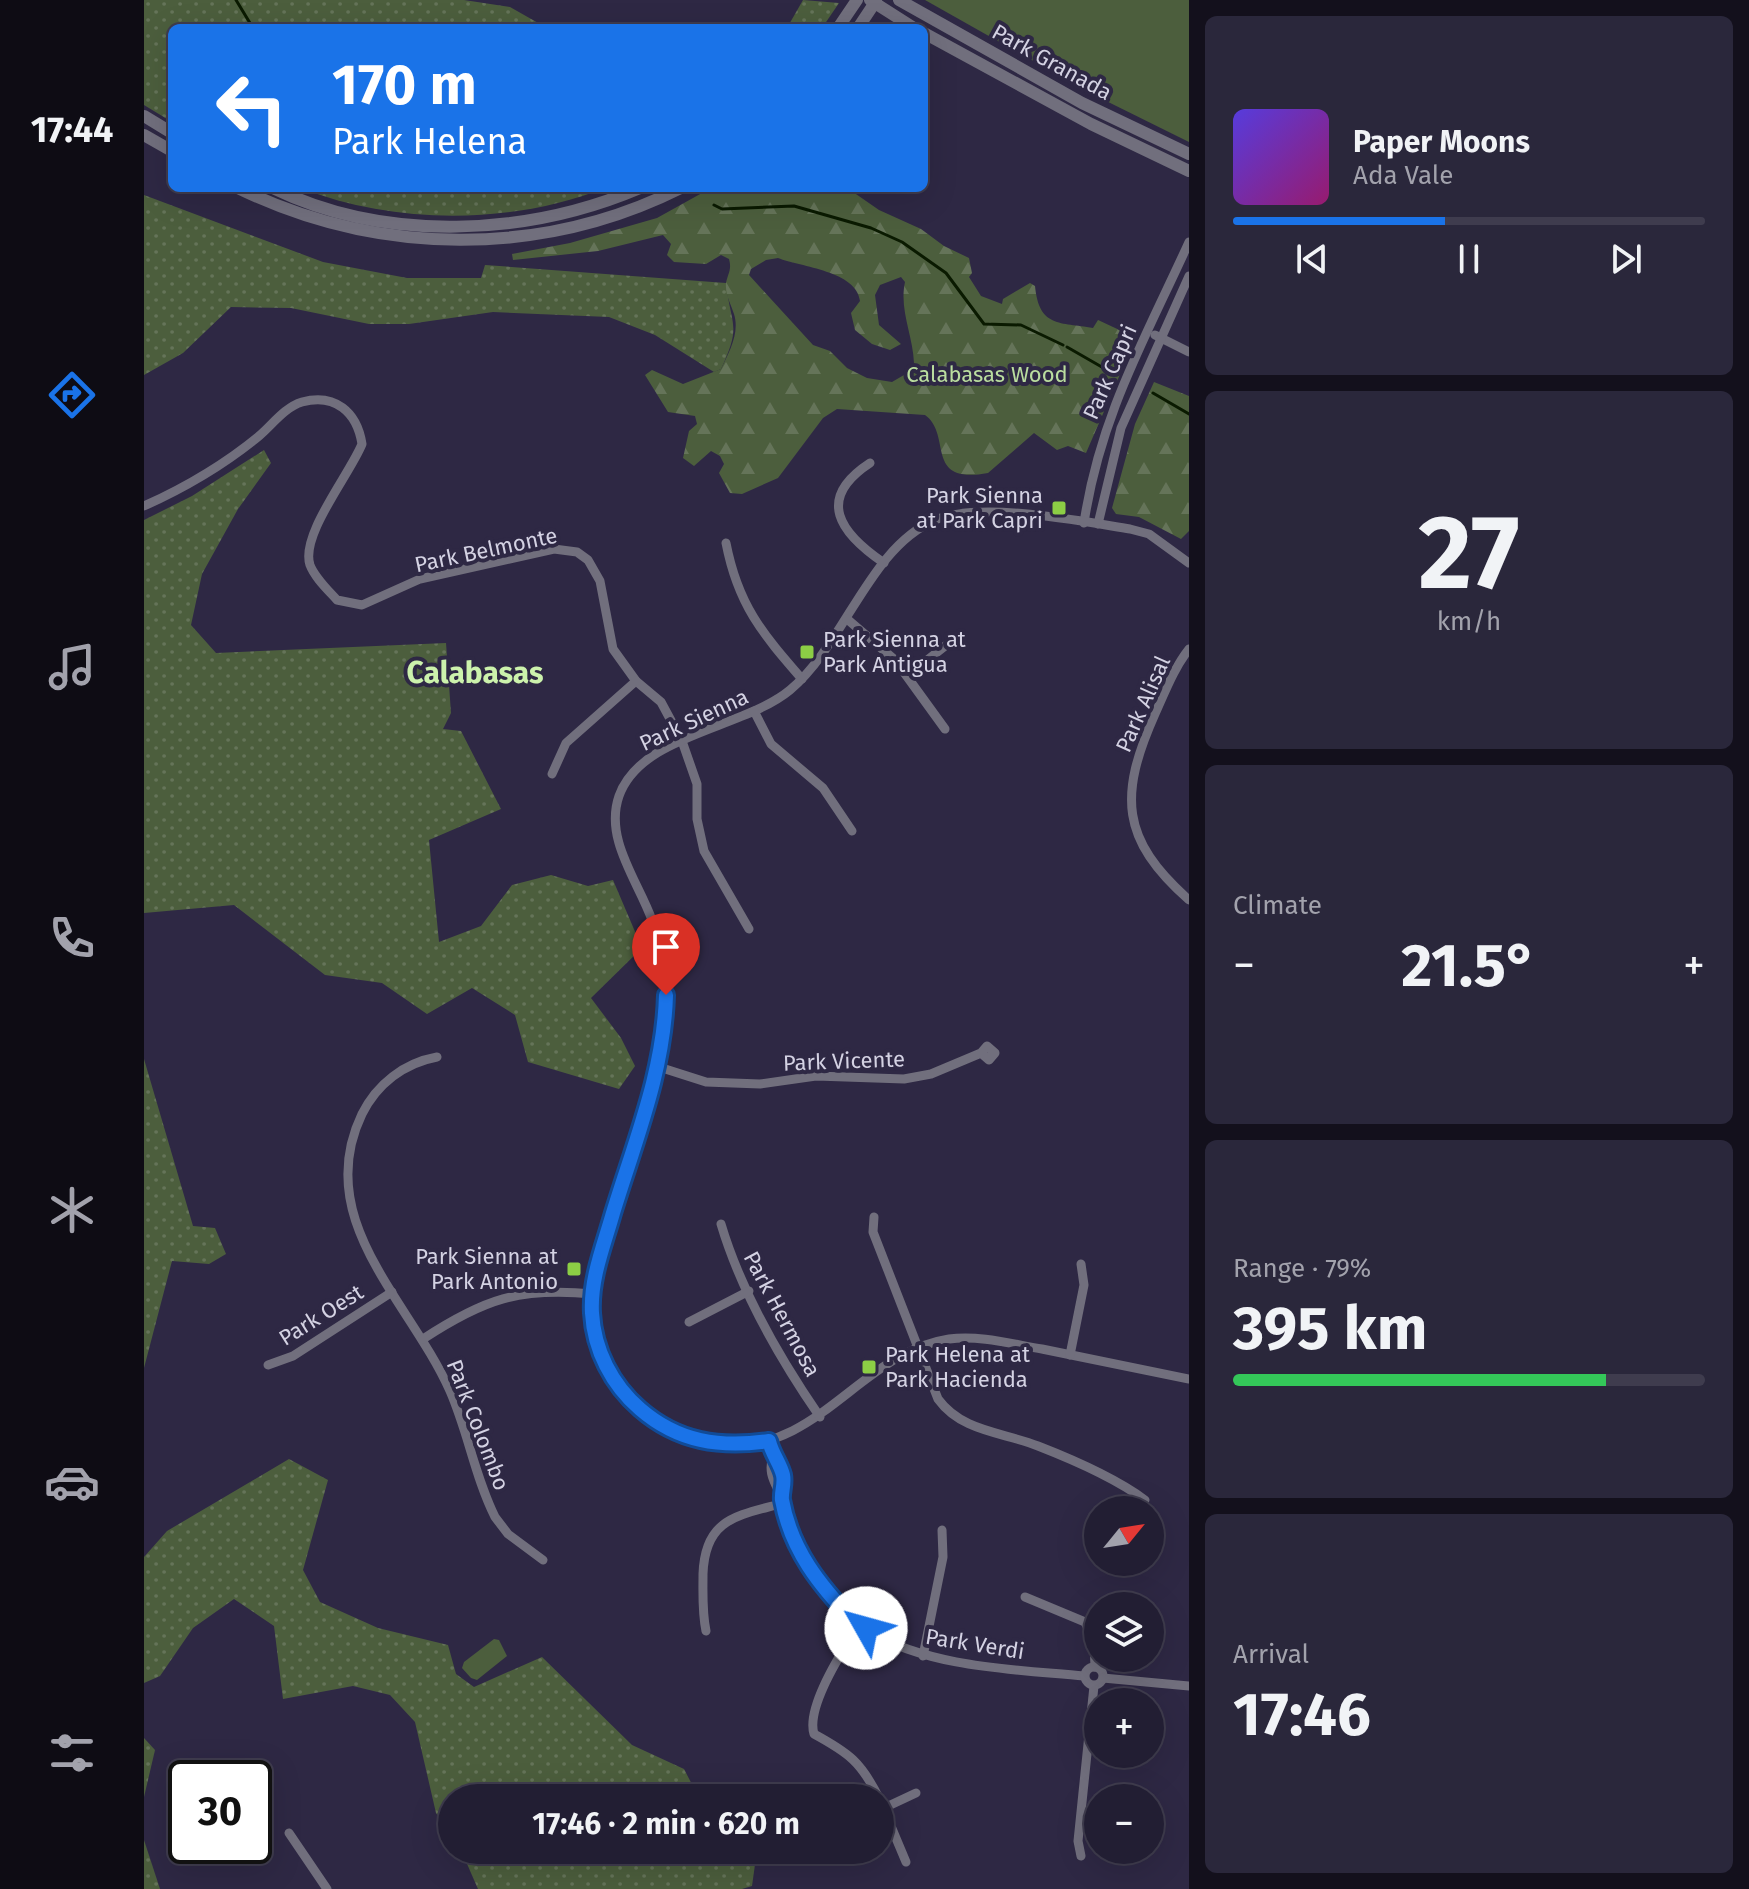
<!DOCTYPE html>
<html lang="en">
<head>
<meta charset="utf-8">
<style>
	:root { --surface:#221e33; --page:#2a273b; --text:#f1f3f6; --muted:#a2a2ac; --line:#3f3c4e; --accent:#1a73e8 }
	body { margin:0; font-family:"Fira Sans",sans-serif; background:var(--page); color:var(--text); height:100vh; display:flex; flex-direction:column; font-size:30px; white-space:nowrap }
	* { box-sizing:border-box; margin:0 }
	p { font-size:26px; color:var(--muted) }
	.icon { flex:none; width:44px; height:44px; fill:none; stroke:currentColor; stroke-width:2; stroke-linecap:round; stroke-linejoin:round }
	.map { position:relative; flex:1; overflow:hidden }
	.details { display:flex; flex-direction:column; gap:16px; padding:16px; background:#13101c; width:560px }
	.details>* { flex:none }
	.top-card { position:absolute; left:24px; top:24px; width:760px; height:168px; border-radius:12px; box-shadow:0 8px 32px #0002,0 0 0 2px var(--line); background:#1a73e8; color:#fff; overflow:hidden }
	.needle { width:52px; rotate:60deg }
	.buttons { position:absolute; left:940px; top:1496px; display:grid; gap:16px }
	.buttons a { display:grid; place-items:center; width:80px; height:80px; border-radius:50%; background:var(--surface); box-shadow:0 8px 32px #0002,0 0 0 2px var(--line); font-size:40px }
	.speed { position:absolute; left:24px; top:1760px; display:flex; gap:16px; font-size:40px; font-weight:700; text-align:center }
	.speed>* { display:grid; place-content:center; width:104px; height:104px; border-radius:50%; background:var(--surface); box-shadow:0 8px 32px #0002,0 0 0 2px var(--line); line-height:1 }
	.speed .limit { border:4px solid #111; border-radius:12px; background:#fff; color:#111 }
	.pin { position:absolute; display:grid; place-items:center; width:68px; height:68px; color:#fff; margin:-82px -34px; border-radius:50% 50% 50% 0; rotate:-45deg; box-shadow:0 0 8px #0007 }
	.pin .icon { rotate:45deg }
	.me { position:absolute; width:88px; margin:-44px; rotate:308deg; stroke-linejoin:round; filter:drop-shadow(0 0 6px #0008) }
	.turn { display:flex; align-items:center; gap:28px; height:168px; padding:0 32px; font-size:36px }
	.turn .icon { width:104px; height:104px; stroke-width:2.5 }
	.turn b { display:block; font-size:56px; line-height:68px }
	.big { font-size:60px; font-weight:700; line-height:1.1 }
	.details .card { flex:1; display:flex; flex-direction:column; justify-content:center; gap:12px; min-width:0; padding:0 28px; border-radius:12px; background:var(--page) }
	.details .dial { align-items:center; gap:0 }
	.dial b { font-size:104px; line-height:1 }
	.song { display:flex; align-items:center; gap:24px }
	.cover { width:96px; height:96px; border-radius:12px; background:linear-gradient(135deg,hsl(250 70% 55%),hsl(320 70% 35%)) }
	.played { height:8px; border-radius:4px; background:linear-gradient(90deg,var(--accent) 45%,var(--line) 45%) }
	.keys { display:flex; justify-content:space-around; direction:ltr }
	.heat { display:flex; justify-content:space-between; align-items:center; font-size:44px; direction:ltr }
	.charge { height:12px; border-radius:6px; background:linear-gradient(90deg,#34c759 79%,var(--line) 0) }
	.trip { position:absolute; left:294px; top:1784px; width:456px; height:80px; border-radius:40px; background:var(--surface); box-shadow:0 8px 32px #0002,0 0 0 2px var(--line); font-weight:700; line-height:80px; text-align:center }
	main { display:flex; flex:1; min-height:0 }
	.dock { display:flex; flex-direction:column; width:144px; justify-content:space-around; align-items:center; background:#0e0c14; color:var(--muted) }
	.dock .icon { width:56px; height:56px }
	.dock .current { color:var(--accent) }
	.dock b { font-size:36px; color:var(--text) }
	.map>svg:first-child { display:block }
</style>
</head>
<body>
<main>
<nav class="dock">
<b>17:44</b>
<svg class="icon current" aria-label="directions" viewBox="0 0 24 24"><path d="M12 3l9 9-9 9-9-9zM9 14v-3h6M13 9l2 2-2 2"/></svg>
<svg class="icon" aria-label="music" viewBox="0 0 24 24"><path d="M9 18V5l10-2v13"/><circle cx="6" cy="18" r="3"/><circle cx="16" cy="16" r="3"/></svg>
<svg class="icon" aria-label="phone" viewBox="0 0 24 24"><path d="M5 4h4l2 5-3 2q2 4 5 5l2-3 5 2v4C11 20 4 13 5 4z"/></svg>
<svg class="icon" aria-label="climate" viewBox="0 0 24 24"><path d="M12 3v18M4 7l16 10M4 17L20 7"/></svg>
<svg class="icon" aria-label="car" viewBox="0 0 24 24"><path d="M5 17H2v-5l4-1 3-4h7l3 4 3 1v5h-3M9 17h6M6 11h13"/><circle cx="7" cy="17" r="2"/><circle cx="17" cy="17" r="2"/></svg>
<svg class="icon" aria-label="filters" viewBox="0 0 24 24"><path d="M4 7h16M4 17h16"/><circle cx="9" cy="7" r="2"/><circle cx="15" cy="17" r="2"/></svg>
</nav>
<div class="map">
<svg width="1045" height="1889" viewBox="0 0 1045 1889">
	<defs>
		<pattern id="grass-dots" width="8" height="8" patternUnits="userSpaceOnUse" patternTransform="scale(2)"><rect width="8" height="8" fill="#4c5e3d"/><path d="M2 2h.1M6 6h.1" fill="none" stroke="#657459" stroke-width="1.8" stroke-linecap="round"/></pattern>
		<pattern id="forest-firs" width="22" height="20" patternUnits="userSpaceOnUse" patternTransform="scale(2)"><rect width="22" height="20" fill="#4c5e3d"/><path d="M5 1l3.5 6h-7zM16 11l3.5 6h-7z" fill="#657459"/></pattern>
	</defs>
	<rect width="100%" height="100%" fill="#2e2844"/>
	<g fill="url(#grass-dots)">
		<polygon points="0,0 320,0 366,7 403,28 28,28 28,122 0,105"/>
		<polygon points="659,0 695,3 678,28 643,28"/>
		<path d="M157,188H461C367,225 251,225 157,188Z"/>
		<path d="M0,195L179,262L263,278H337L341,265L582,283C587,327 598,324 577,369L570,372L511,335L465,317L349,312L265,324H225L147,308L87,307L39,353L0,375Z"/>
		<polygon points="120,450 127,463 94,509 58,574 47,625 72,653 302,643 307,713 299,729 317,731 357,809 285,840 295,942 337,926 368,885 407,875 444,886 469,880 498,948 447,998 477,1038 491,1066 475,1089 384,1062 371,1015 328,988 283,1014 238,983 181,975 90,905 0,913 0,520 48,496"/>
		<polygon points="0,1059 49,1226 71,1228 82,1254 65,1264 28,1261 0,1368"/>
		<polygon points="145,1459 184,1480 159,1570 176,1602 234,1628 304,1645 312,1674 330,1687 398,1657 488,1745 540,1769 555,1798 308,1798 308,1837 292,1813 271,1722 246,1695 209,1686 139,1699 130,1626 90,1599 49,1628 16,1676 0,1683 0,1557 23,1531"/>
		<polygon points="0,1738 11,1750 0,1797"/>
		<polygon points="0,1840 16,1889 0,1889"/>
		<polygon points="317,1850 613,1850 608,1886 598,1889 334,1889"/>
	</g>
	<g fill="url(#forest-firs)" fill-rule="evenodd">
		<path d="M567,188H687L692,192H709L735,210L777,229L800,246L825,258L828,273L825,277L837,296L858,304L859,299L886,283L891,286C895,328 916,322 949,328L954,320L984,334L990,342L942,453L924,446L913,450L890,433L844,473C779,485 809,435 781,415L693,409L679,418L634,478L598,494L586,493L575,473L580,464L576,456L567,451L550,466L539,458L545,431L553,424L551,416L524,412L501,375L508,370L539,384L577,369C585,352 596,333 590,314C587,304 581,295 582,283C584,273 588,270 585,259L577,255L562,264L530,262L523,255L527,244L519,235L454,251L369,260L368,254L426,243L513,218ZM634,258C657,267 713,271 716,301L707,313L711,330L728,344L746,350L757,344L735,325L731,295L736,285L757,277L761,282C755,310 769,335 770,363L760,375L748,382L723,378L703,368L686,351L669,345L605,275L607,269L622,260Z"/>
		<polygon points="1010,382 1045,396 1045,531 1037,539 995,517 972,514 968,508 991,424"/>
	</g>
	<g fill="#4c5e3d">
		<polygon points="781,0 1045,0 1045,142 946,93"/>
		<polygon points="350,1639 355,1640 363,1656 333,1680 327,1678 318,1668 320,1662"/>
	</g>
	<g fill="none" stroke-linecap="round" stroke-linejoin="round">
		<g stroke="#0a1a00" stroke-width="3">
			<polyline points="92,0 109,28"/>
			<polyline points="570,205 578,209 650,206 727,228 758,242 802,273 840,324 877,325 919,345"/>
			<polyline points="923,347 970,374"/>
			<polyline points="1009,393 1045,414"/>
		</g>
		<g stroke="#716f7d" stroke-width="9">
			<polyline points="1011,335 1045,352"/>
			<path d="M726,463C671,499 696,533 740,563"/>
			<path d="M0,506C40,488 81,464 115,436C128,425 141,407 158,402C191,393 213,412 218,444C206,474 156,535 166,565C171,578 184,590 193,600L218,605L276,579L410,549L433,552L444,560L456,581L469,649L492,681L517,702L538,741L553,784V819L560,851L605,929"/>
			<path d="M940,523C956,416 1001,339 1045,242"/>
			<polyline points="954,524 977,428 1045,276"/>
			<path d="M582,543C594,605 618,633 658,679"/>
			<path d="M1045,563L1005,534L986,529C936,521 837,501 791,520C725,548 701,644 646,690C599,729 497,734 475,796C460,839 494,881 508,920C516,943 521,969 522,993C526,1070 489,1148 467,1220C458,1250 447,1280 448,1312C449,1344 463,1372 484,1396C493,1408 506,1421 518,1428C537,1438 560,1443 581,1445C675,1452 718,1352 805,1339C836,1335 868,1344 898,1349C947,1359 996,1369 1045,1379"/>
			<polyline points="703,619 751,660 801,729"/>
			<path d="M1045,649C1030,668 1021,692 1011,714C975,795 976,839 1045,900"/>
			<polyline points="763,676 810,639"/>
			<polyline points="610,711 627,744 679,788 708,831"/>
			<polyline points="408,774 422,743 492,681"/>
			<path d="M293,1057C260,1063 233,1084 218,1114C167,1220 266,1301 306,1391C324,1432 331,1477 351,1517L364,1534L399,1560"/>
			<polyline points="515,1067 562,1082 616,1084 672,1076 760,1079 787,1074 837,1053 843,1046 851,1053 845,1060 837,1053"/>
			<path d="M730,1217L729,1232L794,1399C818,1432 859,1432 894,1446C930,1460 970,1477 1001,1500"/>
			<path d="M577,1224C597,1291 636,1359 676,1417"/>
			<polyline points="545,1322 605,1291"/>
			<path d="M279,1339C340,1299 375,1287 449,1294"/>
			<polyline points="926,1355 940,1285 937,1264"/>
			<polyline points="124,1365 149,1356 248,1292"/>
			<polyline points="628,1452 640,1480 638,1497"/>
			<path d="M629,1455C623,1476 632,1483 639,1501C644,1516 647,1533 654,1548C666,1578 688,1599 710,1621"/>
			<polyline points="881,1597 941,1622 950,1643 951,1667"/>
			<circle cx="715" cy="1626" r="7"/>
			<path d="M721,1630C788,1668 865,1669 940,1676"/>
			<path d="M562,1631C558,1612 559,1594 559,1574C561,1518 593,1516 639,1503"/>
			<path d="M710,1632C696,1655 662,1708 670,1734C705,1753 717,1762 735,1798"/>
			<polyline points="779,1656 799,1557 798,1530"/>
			<circle cx="950" cy="1676" r="9"/>
			<polyline points="959,1678 1045,1686"/>
			<polyline points="736,1800 762,1862"/>
			<polyline points="740,1808 772,1793"/>
			<polyline points="145,1833 183,1889"/>
			<polyline points="937,1856 934,1841 950,1686"/>
		</g>
		<g stroke="#716f7d" stroke-width="12">
			<polyline points="726,0 770,28"/>
			<polyline points="755,0 938,103 1045,154"/>
			<polyline points="694,28 713,0"/>
			<polyline points="714,28 732,1"/>
			<polyline points="780,33 947,124 1045,171"/>
			<polyline points="0,116 28,133"/>
			<polyline points="0,135 28,151"/>
			<path d="M94,188C234,256 397,258 537,188"/>
			<path d="M129,188C242,243 383,236 496,188"/>
		</g>
	</g>
	<g fill="none" stroke-linecap="round" stroke-linejoin="round">
		<g stroke="#114b97" stroke-width="20">
			<path id="route" d="M522,995C520,1071 491,1141 469,1213C460,1245 446,1279 448,1313C450,1350 468,1385 496,1409C534,1442 576,1448 625,1441C628,1454 636,1463 639,1475C641,1484 637,1492 638,1500C647,1550 676,1586 710,1621H720L722,1628"/>
		</g>
		<use href="#route" stroke="#1a73e8" stroke-width="14"/>
	</g>
	<g fill="#8cce45" stroke="#2e2844" stroke-width="3">
		<rect x="907" y="500" width="16" height="16" rx="4"/>
		<rect x="655" y="644" width="16" height="16" rx="4"/>
		<rect x="422" y="1261" width="16" height="16" rx="4"/>
		<rect x="717" y="1359" width="16" height="16" rx="4"/>
	</g>
	<g text-anchor="middle" dominant-baseline="central" stroke-width="8" stroke-linejoin="round" paint-order="stroke">
		<g font-size="22" fill="#d4d2e3" stroke="#2e2844">
			<text transform="translate(908 62) rotate(29)">Park Granada</text>
			<text transform="translate(966 372) rotate(-66)">Park Capri</text>
			<text transform="translate(342 550) rotate(-12)">Park Belmonte</text>
			<text transform="translate(999 704) rotate(-66)">Park Alisal</text>
			<text transform="translate(550 720) rotate(-25)">Park Sienna</text>
			<text transform="translate(700 1061) rotate(-2)">Park Vicente</text>
			<text transform="translate(638 1314) rotate(62)">Park Hermosa</text>
			<text transform="translate(177 1315) rotate(-32)">Park Oest</text>
			<text transform="translate(334 1425) rotate(69)">Park Colombo</text>
			<text transform="translate(831 1644) rotate(9)">Park Verdi</text>
		</g>
		<g font-size="22" fill="#badd9f" stroke="#2e2844">
			<text x="843" y="374">Calabasas Wood</text>
		</g>
		<g font-size="22" fill="#d4d2e3" stroke="#2e2844" text-anchor="end">
			<text x="899" y="495">Park Sienna<tspan x="899" dy="25">at Park Capri</tspan></text>
			<text x="679" y="639" text-anchor="start">Park Sienna at<tspan x="679" dy="25">Park Antigua</tspan></text>
			<text x="414" y="1256">Park Sienna at<tspan x="414" dy="25">Park Antonio</tspan></text>
			<text x="741" y="1354" text-anchor="start">Park Helena at<tspan x="741" dy="25">Park Hacienda</tspan></text>
		</g>
		<g font-size="30" font-weight="bold" fill="#ccf2ac" stroke="#2e2844">
			<text x="331" y="673">Calabasas</text>
		</g>
	</g>
</svg>
<div class="buttons">
<a><svg class="needle" viewBox="-14 -14 28 28"><path d="M0-13l5 13h-10z" fill="#e53935"/><path d="M0 13l5-13h-10z" fill="#a2a2ac"/></svg></a>
<a><svg class="icon" aria-label="layers" viewBox="0 0 24 24"><path d="M12 4l9 5-9 5-9-5zM3 14l9 5 9-5"/></svg></a>
<a>+</a>
<a>−</a>
</div>
<div class="speed"><div class="limit">30</div></div>
<div class="pin" style="left:522px;top:995px;background:#d93025"><svg class="icon" aria-label="arrive" viewBox="0 0 24 24"><path d="M6 21V4h12l-3 4 3 4H6"/></svg></div>
<svg class="me" style="left:722px;top:1628px" viewBox="-20 -20 40 40"><circle r="19" fill="#fff"/><path d="M0-13L10 11 0 6-10 11z" fill="#1a73e8"/></svg>
<div class="trip">17:46 · 2 min · 620 m</div>
<div class="top-card">
<div class="turn"><svg class="icon" aria-label="left" viewBox="0 0 24 24"><path d="M17 20v-9H6M10 6l-5 5 5 5"/></svg><div><b>170 m</b>Park Helena</div></div>
</div>
</div>
<section class="details">
<div class="card">
<div class="song"><i class="cover"></i><div><b>Paper Moons</b><p>Ada Vale</p></div></div>
<div class="played"></div>
<div class="keys"><svg class="icon" aria-label="previous" viewBox="0 0 24 24"><path d="M18 5L8 12l10 7zM5 5v14"/></svg><svg class="icon" aria-label="pause" viewBox="0 0 24 24"><path d="M8 5v14M16 5v14"/></svg><svg class="icon" aria-label="next" viewBox="0 0 24 24"><path d="M6 5l10 7-10 7zM19 5v14"/></svg></div>
</div>
<div class="card dial"><b>27</b><p>km/h</p></div>
<div class="card"><p>Climate</p>
<div class="heat"><a>−</a><b class="big">21.5°</b><a>+</a></div>
</div>
<div class="card"><p>Range · 79%</p><b class="big">395 km</b><div class="charge"></div></div>
<div class="card"><p>Arrival</p><b class="big">17:46</b></div>
</section>
</main>
</body>
</html>
